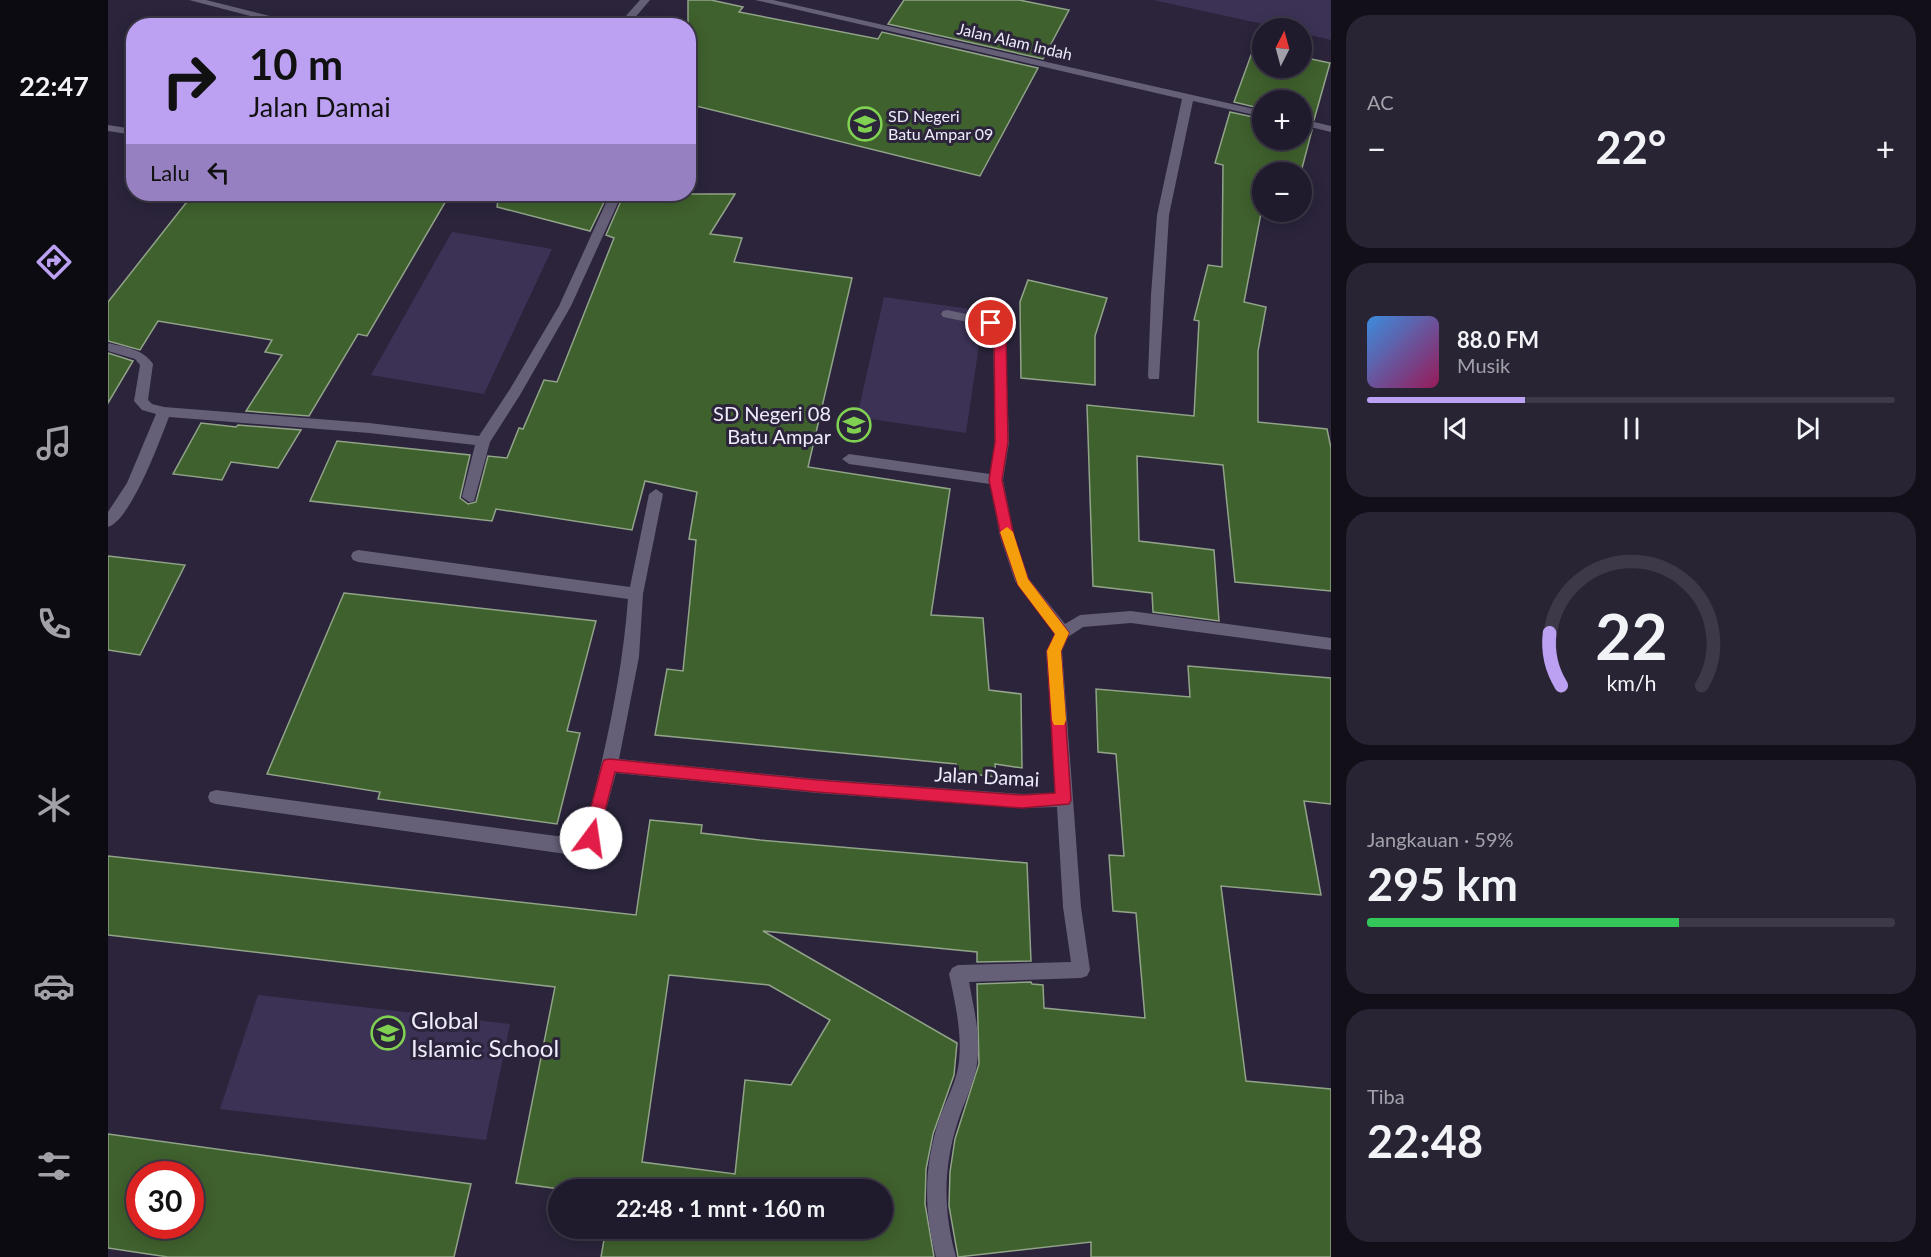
<!DOCTYPE html>
<html lang="id">
<head>
<meta charset="utf-8">
<style>
	:root { --surface:#201b2c; --page:#282434; --text:#f1f3f6; --muted:#a2a1a9; --line:#3d3948; --accent:#bca0f2 }
	body { margin:0; font-family:Lato,sans-serif; background:var(--page); color:var(--text); height:100vh; display:flex; flex-direction:column; font-size:22px; white-space:nowrap }
	* { box-sizing:border-box; margin:0 }
	p { font-size:20px; color:var(--muted) }
	.icon { flex:none; width:33px; height:33px; fill:none; stroke:currentColor; stroke-width:2; stroke-linecap:round; stroke-linejoin:round }
	.map { position:relative; flex:1; overflow:hidden }
	.sheet { display:flex; flex-direction:column; gap:15px; padding:15px; background:#120f18; width:600px }
	.sheet>* { flex:none }
	.top-card { position:absolute; left:18px; top:18px; width:570px; height:183px; border-radius:24px; box-shadow:0 3px 15px #0003,0 0 0 2px var(--line); background:#bca0f2; color:#111; overflow:hidden }
	.needle { width:39px; rotate:6deg }
	.fabs { position:absolute; left:1144px; top:18px; display:grid; gap:12px }
	.fabs a { display:grid; place-items:center; width:60px; height:60px; border-radius:50%; background:var(--surface); box-shadow:0 3px 15px #0003,0 0 0 2px var(--line); font-size:30px }
	.speed { position:absolute; left:18px; top:1161px; display:flex; gap:12px; font-size:30px; font-weight:700; text-align:center }
	.speed>* { display:grid; place-content:center; width:78px; height:78px; border-radius:50%; background:var(--surface); box-shadow:0 3px 15px #0003,0 0 0 2px var(--line); line-height:1 }
	.speed .limit { border:9px solid #d22; background:#fff; color:#111 }
	.pin { position:absolute; display:grid; place-items:center; width:51px; height:51px; color:#fff; margin:-26px; border:3px solid #fff; border-radius:50%; box-shadow:0 2px 6px #0007 }
	.me { position:absolute; width:66px; margin:-33px; rotate:14deg; stroke-linejoin:round; filter:drop-shadow(0 0 4px #0008) }
	.turn { display:flex; align-items:center; gap:21px; height:126px; padding:0 24px; font-size:27px }
	.turn .icon { width:78px; height:78px; stroke-width:2.5 }
	.turn b { display:block; font-size:42px; line-height:51px }
	.then { display:flex; align-items:center; height:57px; padding:0 24px; background:#0003; gap:12px; font-size:22px }
	.big { font-size:45px; font-weight:700; line-height:1.1 }
	.sheet .tile { flex:1; display:flex; flex-direction:column; justify-content:center; gap:9px; min-width:0; padding:0 21px; border-radius:24px; background:var(--page) }
	.sheet .dial { align-items:center; gap:0 }
	.dial svg { height:156px; overflow:visible; fill:none; stroke:var(--line); stroke-width:7; stroke-linecap:round; text-anchor:middle }
	.dial text { fill:var(--text); stroke:none }
	.song { display:flex; align-items:center; gap:18px }
	.cover { width:72px; height:72px; border-radius:9px; background:linear-gradient(135deg,hsl(210 70% 55%),hsl(330 70% 35%)) }
	.played { height:6px; border-radius:3px; background:linear-gradient(90deg,var(--accent) 30%,var(--line) 30%) }
	.keys { display:flex; justify-content:space-around; direction:ltr }
	.heat { display:flex; justify-content:space-between; align-items:center; font-size:33px; direction:ltr }
	.charge { height:9px; border-radius:4px; background:linear-gradient(90deg,#34c759 59%,var(--line) 0) }
	.trip { position:absolute; left:440px; top:1179px; width:345px; height:60px; border-radius:30px; background:var(--surface); box-shadow:0 3px 15px #0003,0 0 0 2px var(--line); font-weight:700; line-height:60px; text-align:center }
	main { display:flex; flex:1; min-height:0 }
	.dock { display:flex; flex-direction:column; width:108px; justify-content:space-around; align-items:center; background:#0d0b12; color:var(--muted) }
	.dock .icon { width:42px; height:42px }
	.dock .on { color:var(--accent) }
	.dock b { font-size:27px; color:var(--text) }
	.map>svg:first-child { display:block }
</style>
</head>
<body>
<main>
<nav class="dock">
<b>22:47</b>
<svg class="icon on" aria-label="directions" viewBox="0 0 24 24"><path d="M12 3l9 9-9 9-9-9zM9 14v-3h6M13 9l2 2-2 2"/></svg>
<svg class="icon" aria-label="music" viewBox="0 0 24 24"><path d="M9 18V5l10-2v13"/><circle cx="6" cy="18" r="3"/><circle cx="16" cy="16" r="3"/></svg>
<svg class="icon" aria-label="phone" viewBox="0 0 24 24"><path d="M5 4h4l2 5-3 2q2 4 5 5l2-3 5 2v4C11 20 4 13 5 4z"/></svg>
<svg class="icon" aria-label="climate" viewBox="0 0 24 24"><path d="M12 3v18M4 7l16 10M4 17L20 7"/></svg>
<svg class="icon" aria-label="car" viewBox="0 0 24 24"><path d="M5 17H2v-5l4-1 3-4h7l3 4 3 1v5h-3M9 17h6M6 11h13"/><circle cx="7" cy="17" r="2"/><circle cx="17" cy="17" r="2"/></svg>
<svg class="icon" aria-label="filters" viewBox="0 0 24 24"><path d="M4 7h16M4 17h16"/><circle cx="9" cy="7" r="2"/><circle cx="15" cy="17" r="2"/></svg>
</nav>
<div class="map">
<svg width="1223" height="1257" viewBox="0 0 1223 1257">
	<rect width="100%" height="100%" fill="#2b243b"/>
	<g fill="#3c3256">
		<polygon points="1045,0 1223,0 1223,40 1194,33 1194,28 1173,28"/>
		<polygon points="344,232 444,249 376,394 263,375"/>
		<polygon points="776,297 876,311 858,433 749,417"/>
		<polygon points="150,995 402,1024 378,1140 112,1109"/>
	</g>
	<g fill="#3f612d" stroke="#91a389" stroke-width="1.5" fill-rule="evenodd">
		<polygon points="580,0 603,0 635,7 631,12 770,39 774,32 930,68 872,176 580,104"/>
		<polygon points="796,0 911,0 961,10 935,59 780,24"/>
		<polygon points="1146,47 1155,49 1155,68 1194,68 1194,57 1222,63 1206,120 1194,117 1194,100 1155,100 1155,109 1126,102"/>
		<polygon points="1122,112 1155,119 1155,140 1194,140 1194,127 1204,130 1193,172 1155,172 1155,203 1136,302 1158,307 1150,351 1150,422 1219,429 1223,448 1223,591 1127,582 1115,465 1029,456 1031,541 1106,550 1111,621 1045,612 1044,593 985,586 979,405 1086,416 1091,321 1086,320 1100,265 1114,267 1115,165 1107,163"/>
		<polygon points="85,194 342,194 259,336 250,334 201,416 138,411 174,355 157,352 164,340 50,321 32,350 0,341 0,302"/>
		<polygon points="391,194 500,194 482,231 389,207"/>
		<polygon points="516,194 627,194 602,234 634,238 626,262 744,278 700,467 842,489 823,615 875,618 881,690 913,694 914,768 887,764 888,777 848,772 848,764 547,735 559,669 575,671 588,540 581,539 589,492 537,481 524,530 388,509 384,521 202,501 229,441 362,455 352,498 360,504 368,502 380,456 399,458 411,428 415,429 436,380 449,382 506,238 498,235"/>
		<polygon points="920,280 999,298 987,336 987,385 913,378 912,302"/>
		<polygon points="0,353 25,361 0,403"/>
		<polygon points="93,423 128,427 130,425 193,430 170,468 123,462 114,480 65,474"/>
		<polygon points="0,556 77,565 32,655 0,650"/>
		<polygon points="236,593 488,621 459,731 472,733 449,824 270,799 272,792 159,774"/>
		<polygon points="1080,666 1223,678 1223,804 1196,801 1213,895 1113,886 1138,1081 1223,1089 1223,1257 983,1257 983,1242 850,1257 841,1206 842,1172 847,1139 871,1064 869,984 923,982 924,984 935,985 936,1008 1037,1018 1028,913 1005,911 1001,855 1016,856 1008,754 990,752 988,689 1082,697"/>
		<path d="M542,820L594,825L593,833L652,840L919,863L923,961L869,962V952L655,931L849,1043L846,1075L825,1134L818,1169L817,1204L826,1257H493L498,1228H774V1190H459L408,1183L447,987L0,935V856L528,915ZM561,975L661,985L722,1020L683,1085L637,1080L627,1174L534,1162Z"/>
		<path d="M0,1134L363,1184L346,1257H60L0,1248ZM32,1174H82V1226H32Z"/>
	</g>
	<g fill="none" stroke-linecap="round" stroke-linejoin="round">
		<g fill="#655f78" fill-rule="evenodd">
			<polygon points="81,0 98,0 201,26 181,26"/>
			<polygon points="532,0 542,0 520,26 509,26"/>
			<polygon points="647,0 665,0 1155,111 1155,117 1085,101 1061,215 1051,379 1041,379 1040,376 1043,295 1049,215 1074,99"/>
			<polygon points="1194,119 1223,126 1223,132 1194,125"/>
			<polygon points="0,125 26,129 26,135 0,131"/>
			<path d="M502,194H514L463,306L412,395L382,442L366,501L361,502L354,497L367,445L261,433L61,417C52,440 23,520 0,527V512L19,483L48,414L34,410L26,401L32,365L27,359L0,351V343C17,347 35,349 45,364L40,400L44,404L56,407L261,423L371,436L402,389L451,306Z"/>
			<path d="M839,310L887,320L897,328L901,442L895,480L906,536L921,579L957,624L972,615L1023,611L1223,638V650L1023,623L975,627L960,637L954,651L973,907L982,970L979,976L973,978L861,982C866,1009 873,1037 869,1064C866,1084 856,1102 850,1121C835,1167 835,1211 848,1257H828C815,1209 816,1164 832,1117C839,1098 849,1081 851,1061C854,1032 847,1002 841,974L844,968L850,965L963,962L955,907L949,807L914,808L709,793L508,773L489,843L481,851L465,855L108,804L102,802L100,797L102,792L108,790L471,839L476,834C496,756 514,679 520,599L250,562L245,560L243,556L245,552L250,550L522,587L541,494L548,489L555,494L535,594L531,657L511,759L709,779L914,794L948,793L938,651L947,634L907,581L892,536L882,484L741,464L734,459L741,454L882,474L887,442L885,330L879,326L835,317L833,314L835,311Z"/>
		</g>
	</g>
	<polygon fill="#e11d48" stroke="#92132f" stroke-width="1.5" points="883,320 895,325 898,334 900,442 894,480 906,536 920,579 961,633 953,651 963,800 961,804 914,808 709,792 507,772 490,838 488,843 483,845 477,843 475,838 494,765 496,760 502,759 709,780 914,795 947,793 939,651 947,634 910,585 893,536 881,480 887,442 886,334 886,330 877,323"/>
	<polygon fill="#f59e0b" points="899,527 905,532 920,579 961,633 953,651 958,720 956,725 946,725 944,720 939,651 947,634 910,585 892,532"/>
	<defs>
		<g id="school-ring" transform="scale(1.725)"><circle r="9.5" fill="#2b243b" stroke="#80d051" stroke-width="1.5"/><path d="M0-5L7-2L0 1L-7-2ZM-4 1L0 2.5L4 1V4Q0 6-4 4Z" fill="#80d051"/></g>
	</defs>
	<g fill-rule="evenodd">
		<use href="#school-ring" x="757" y="124"/>
		<use href="#school-ring" x="746" y="425"/>
		<use href="#school-ring" x="280" y="1033"/>
	</g>
	<g text-anchor="middle" dominant-baseline="central" stroke-width="6" stroke-linejoin="round" paint-order="stroke">
		<g font-size="16" fill="#efebfb" stroke="#2b243b">
			<text transform="translate(907 41) rotate(13)">Jalan Alam Indah</text>
		</g>
		<g font-size="16" fill="#efebfb" stroke="#2b243b" text-anchor="start">
			<text x="780" y="115">SD Negeri<tspan x="780" dy="18">Batu Ampar 09</tspan></text>
		</g>
		<g font-size="20" fill="#efebfb" stroke="#2b243b" text-anchor="end">
			<text x="723" y="413">SD Negeri 08<tspan x="723" dy="23">Batu Ampar</tspan></text>
		</g>
		<g font-size="20" fill="#efebfb" stroke="#2b243b">
			<text transform="translate(879 776) rotate(3)">Jalan Damai</text>
		</g>
		<g font-size="24" fill="#efebfb" stroke="#2b243b" text-anchor="start">
			<text x="303" y="1019">Global<tspan x="303" dy="28">Islamic School</tspan></text>
		</g>
	</g>
</svg>
<div class="fabs">
<a><svg class="needle" viewBox="-14 -14 28 28"><path d="M0-13l5 13h-10z" fill="#e53935"/><path d="M0 13l5-13h-10z" fill="#a2a1a9"/></svg></a>
<a>+</a>
<a>−</a>
</div>
<div class="speed"><div class="limit">30</div></div>
<div class="pin" style="left:883px;top:323px;background:#d93025"><svg class="icon" aria-label="arrive" viewBox="0 0 24 24"><path d="M6 21V4h12l-3 4 3 4H6"/></svg></div>
<svg class="me" style="left:483px;top:838px" viewBox="-20 -20 40 40"><circle r="19" fill="#fff"/><path d="M0-13L10 11 0 6-10 11z" fill="#e11d48"/></svg>
<div class="trip">22:48 · 1 mnt · 160 m</div>
<div class="top-card">
<div class="turn"><svg class="icon" aria-label="right" viewBox="0 0 24 24"><path d="M7 20v-9h11M14 6l5 5-5 5"/></svg><div><b>10 m</b>Jalan Damai</div></div>
<div class="then">Lalu<svg class="icon" aria-label="left" viewBox="0 0 24 24"><path d="M17 20v-9H6M10 6l-5 5 5 5"/></svg></div>
</div>
</div>
<section class="sheet">
<div class="tile"><p>AC</p>
<div class="heat"><a>−</a><b class="big">22°</b><a>+</a></div>
</div>
<div class="tile">
<div class="song"><i class="cover"></i><div><b>88.0 FM</b><p>Musik</p></div></div>
<div class="played"></div>
<div class="keys"><svg class="icon" aria-label="previous" viewBox="0 0 24 24"><path d="M18 5L8 12l10 7zM5 5v14"/></svg><svg class="icon" aria-label="pause" viewBox="0 0 24 24"><path d="M8 5v14M16 5v14"/></svg><svg class="icon" aria-label="next" viewBox="0 0 24 24"><path d="M6 5l10 7-10 7zM19 5v14"/></svg></div>
</div>
<div class="tile dial"><svg viewBox="0 0 100 80">
<path d="M14 69A42 42 0 1 1 86 69"/>
<path d="M14 69A42 42 0 0 1 8 42" stroke="#bca0f2"/>
<text x="50" y="56" font-size="32" font-weight="700">22</text>
<text x="50" y="72" font-size="11">km/h</text>
</svg></div>
<div class="tile"><p>Jangkauan · 59%</p><b class="big">295 km</b><div class="charge"></div></div>
<div class="tile"><p>Tiba</p><b class="big">22:48</b></div>
</section>
</main>
</body>
</html>
